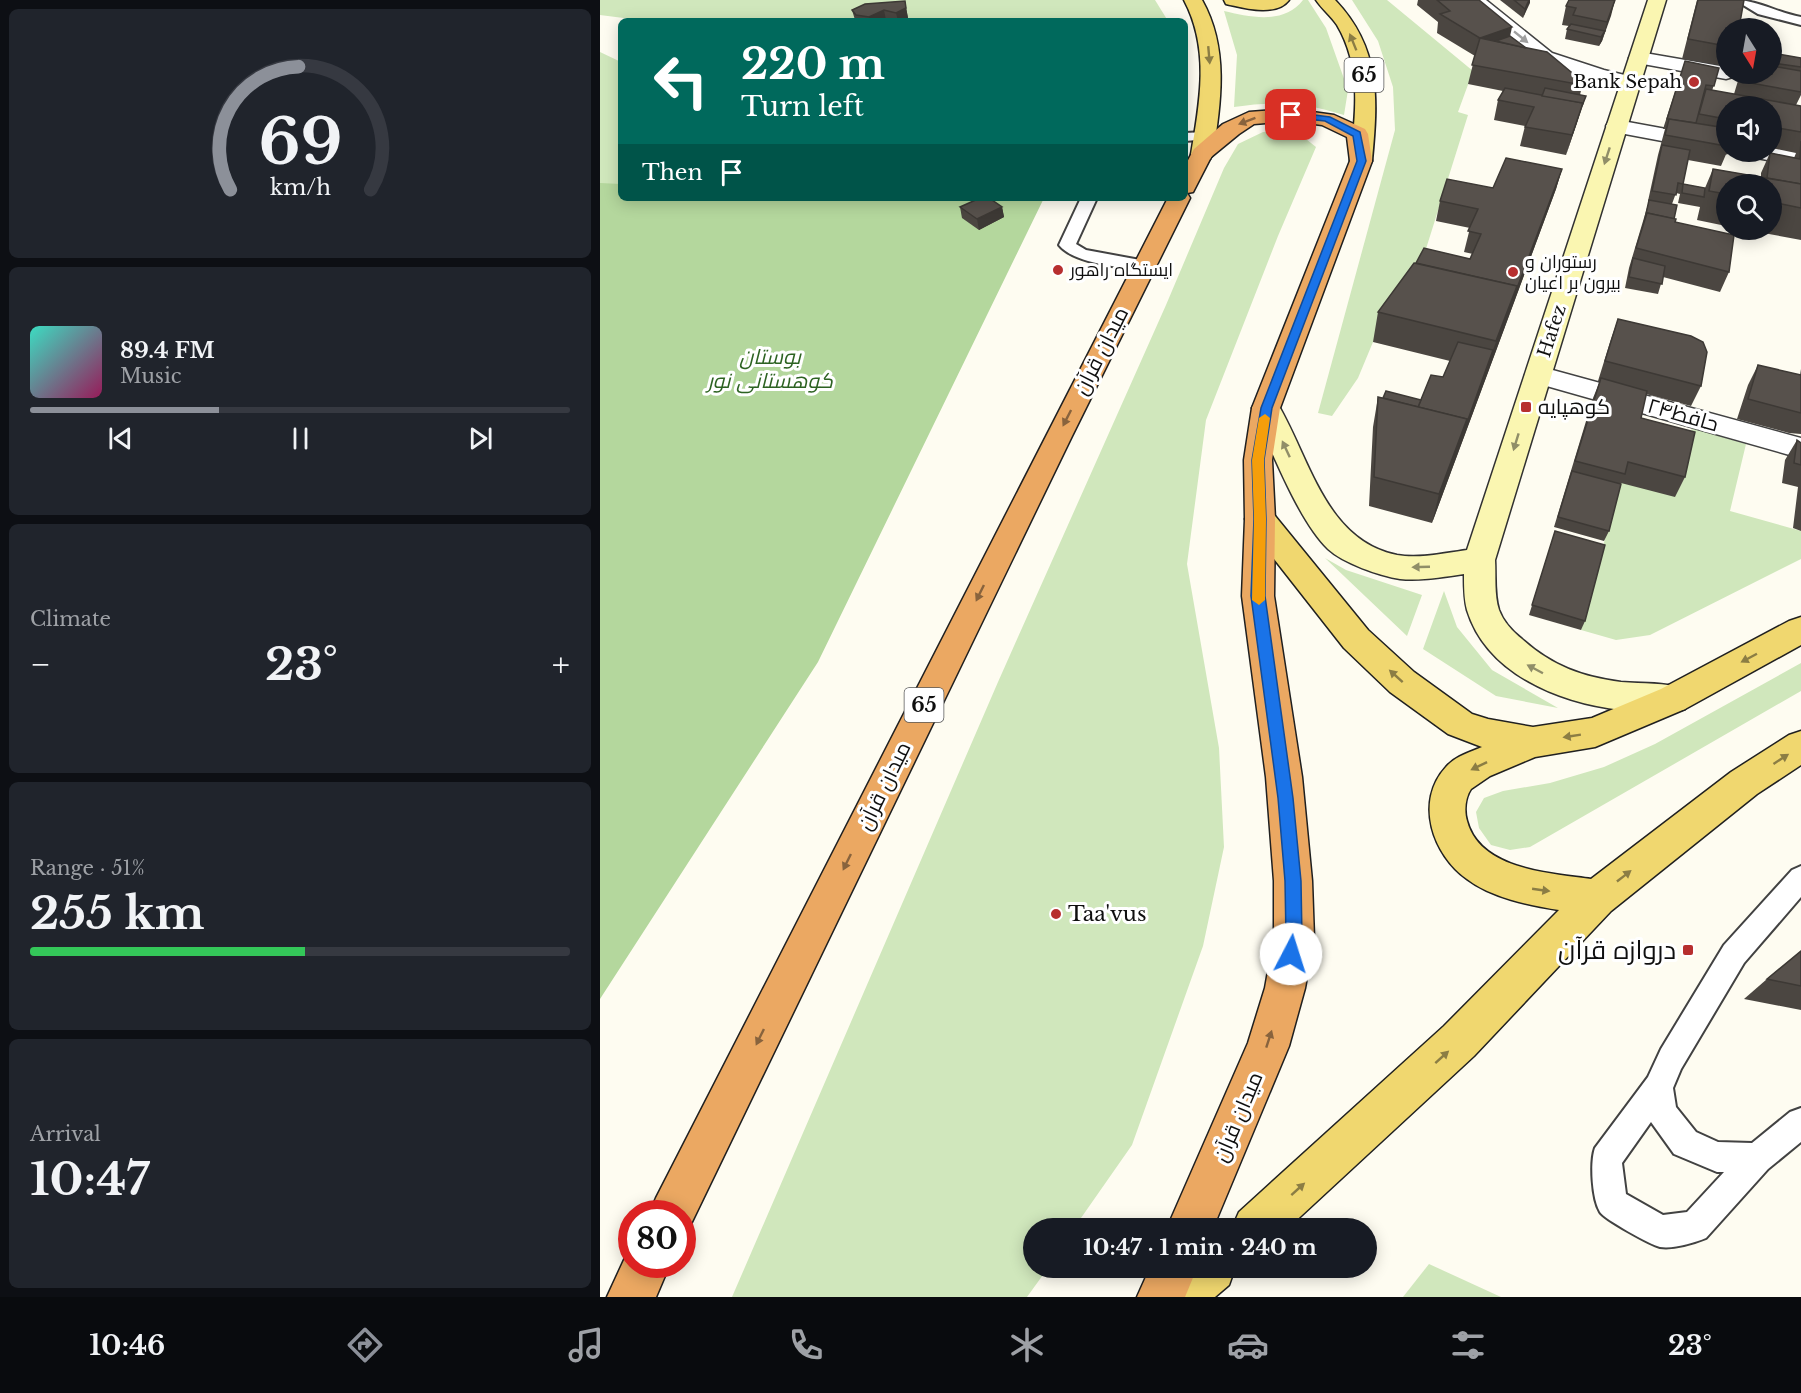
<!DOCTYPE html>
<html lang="en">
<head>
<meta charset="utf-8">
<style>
	:root { --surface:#171b24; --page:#20242c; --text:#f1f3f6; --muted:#9ea1a6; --line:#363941; --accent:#8c9099 }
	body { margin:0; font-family:"Libre Baskerville",Cairo,serif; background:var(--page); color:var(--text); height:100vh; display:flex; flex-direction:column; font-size:22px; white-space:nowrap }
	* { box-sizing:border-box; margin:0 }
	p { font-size:20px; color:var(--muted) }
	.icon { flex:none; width:33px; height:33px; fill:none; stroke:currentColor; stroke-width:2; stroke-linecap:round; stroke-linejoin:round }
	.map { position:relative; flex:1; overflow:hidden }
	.sheet { display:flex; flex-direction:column; gap:9px; padding:9px; background:#0d0f14; width:600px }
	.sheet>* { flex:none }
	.top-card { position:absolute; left:18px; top:18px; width:570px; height:183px; border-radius:9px; box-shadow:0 3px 15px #0003; background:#00695c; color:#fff; overflow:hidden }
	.needle { width:39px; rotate:169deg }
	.controls { position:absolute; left:1116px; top:18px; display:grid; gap:12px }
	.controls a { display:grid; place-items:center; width:66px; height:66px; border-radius:50%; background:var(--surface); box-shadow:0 3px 15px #0003; font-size:30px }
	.speed { position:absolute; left:18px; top:1200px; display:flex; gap:12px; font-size:30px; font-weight:700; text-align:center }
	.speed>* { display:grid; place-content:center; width:78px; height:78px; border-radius:50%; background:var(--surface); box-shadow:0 3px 15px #0003; line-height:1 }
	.speed .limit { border:9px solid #d22; background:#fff; color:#111 }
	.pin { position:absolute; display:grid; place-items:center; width:51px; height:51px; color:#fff; margin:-26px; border-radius:12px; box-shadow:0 3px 9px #0006 }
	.me { position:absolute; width:66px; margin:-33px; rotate:5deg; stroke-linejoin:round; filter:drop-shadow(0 0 4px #0008) }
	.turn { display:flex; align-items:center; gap:21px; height:126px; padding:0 24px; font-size:27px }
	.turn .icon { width:78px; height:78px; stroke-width:2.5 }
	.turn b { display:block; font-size:42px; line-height:51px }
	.then { display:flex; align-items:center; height:57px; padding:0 24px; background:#0003; gap:12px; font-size:22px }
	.big { font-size:45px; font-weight:800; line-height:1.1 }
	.sheet .widget { flex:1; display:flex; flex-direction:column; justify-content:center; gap:9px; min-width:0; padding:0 21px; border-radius:9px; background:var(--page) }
	.sheet .dial { align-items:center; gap:0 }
	.dial svg { height:156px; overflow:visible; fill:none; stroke:var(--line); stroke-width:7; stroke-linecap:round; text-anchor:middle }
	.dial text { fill:var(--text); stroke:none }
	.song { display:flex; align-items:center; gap:18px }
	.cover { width:72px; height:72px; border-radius:9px; background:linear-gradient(135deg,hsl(170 70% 55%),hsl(330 70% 35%)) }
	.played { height:6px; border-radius:3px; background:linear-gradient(90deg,var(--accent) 35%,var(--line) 35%) }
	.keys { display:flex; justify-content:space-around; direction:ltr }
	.heat { display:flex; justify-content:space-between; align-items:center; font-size:33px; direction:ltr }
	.charge { height:9px; border-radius:4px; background:linear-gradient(90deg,#34c759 51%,var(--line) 0) }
	.trip { position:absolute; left:423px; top:1218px; width:354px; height:60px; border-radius:30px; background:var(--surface); box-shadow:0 3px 15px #0003; font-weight:800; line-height:60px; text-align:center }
	.tab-bar { display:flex; height:96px; justify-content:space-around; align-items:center; background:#090b0e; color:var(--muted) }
	.tab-bar .icon { width:42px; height:42px }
	.tab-bar .active { color:var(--accent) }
	.tab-bar b { font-size:27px; color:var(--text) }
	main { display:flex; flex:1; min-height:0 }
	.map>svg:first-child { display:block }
</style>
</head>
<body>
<main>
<section class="sheet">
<div class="widget dial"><svg viewBox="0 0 100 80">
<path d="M14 69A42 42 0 1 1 86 69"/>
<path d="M14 69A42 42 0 0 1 49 6" stroke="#8c9099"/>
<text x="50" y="56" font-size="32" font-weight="700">69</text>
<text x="50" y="72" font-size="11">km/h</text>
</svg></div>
<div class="widget">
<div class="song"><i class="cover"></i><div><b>89.4 FM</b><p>Music</p></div></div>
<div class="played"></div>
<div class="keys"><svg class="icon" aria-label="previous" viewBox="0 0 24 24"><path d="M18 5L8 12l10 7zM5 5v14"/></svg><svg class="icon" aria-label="pause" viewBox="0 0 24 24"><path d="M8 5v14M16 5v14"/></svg><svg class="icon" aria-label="next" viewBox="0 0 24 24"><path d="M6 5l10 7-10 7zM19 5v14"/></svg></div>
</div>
<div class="widget"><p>Climate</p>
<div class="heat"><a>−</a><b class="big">23°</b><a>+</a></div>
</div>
<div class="widget"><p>Range · 51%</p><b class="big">255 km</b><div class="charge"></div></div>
<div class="widget"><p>Arrival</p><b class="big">10:47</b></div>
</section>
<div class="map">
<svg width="1201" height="1297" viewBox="0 0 1201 1297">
	<rect width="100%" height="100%" fill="#fefcf1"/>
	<g fill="#d0e7bc">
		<polygon points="0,0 555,0 568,21 47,21 0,15"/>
		<path d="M703,0H708L726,28L748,90L744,115C701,102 678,101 634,107L637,55L624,11C650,17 684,25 703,0Z"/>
		<polygon points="752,0 787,0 873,71 858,112 868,115 820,268 773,342 758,378 732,416 718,413 795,130 793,87 778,41"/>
		<polygon points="0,52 21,62 21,184 0,184"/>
		<polygon points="696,131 716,147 678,236 606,420 587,564 619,748 624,847 603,946 532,1145 474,1228 434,1228 434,1268 448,1268 427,1297 132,1297 398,682 566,305 624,168 638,144 663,132"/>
		<polygon points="1092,428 1146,444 1130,511 1201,531 1201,559 1050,635 1016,640 981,630 1020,482 1085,452"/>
		<polygon points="725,558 746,570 822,595 807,636"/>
		<polygon points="844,591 857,627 892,670 958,708 896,696 823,649"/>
		<polygon points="1201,663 1201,691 930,847 910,850 891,845 879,828 876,812 884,798 903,791 950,783 1004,767 1055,744"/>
		<polygon points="829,1264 901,1297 803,1297"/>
	</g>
	<polygon fill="#b4d79d" points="0,183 21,184 21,198 444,198 218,662 0,999"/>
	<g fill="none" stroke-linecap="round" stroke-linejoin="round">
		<g stroke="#424242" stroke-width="4">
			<g id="lane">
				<path d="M1135,0C1157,0 1178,13 1201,17V25L1158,14Z"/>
				<polygon points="605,132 610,133 612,136 610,139 585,141 585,133"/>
				<path d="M481,198H497L476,244L486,250L551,262L553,266L551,270L545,271C522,267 474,264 459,245Z"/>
				<path d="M1201,866V897L1144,963L1081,1069L1073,1088L1076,1107L1096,1132L1118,1142L1152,1143L1190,1112L1201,1108V1142L1168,1169L1106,1238C1094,1243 1074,1249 1060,1247C1051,1245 1004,1219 1000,1212C992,1199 990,1162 995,1148L1048,1077L1061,1049L1124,945L1192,870ZM1051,1122L1074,1154L1117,1172H1124L1087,1212L1063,1215L1026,1194L1022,1163Z"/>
			</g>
		</g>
		<g stroke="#424242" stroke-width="3">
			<g id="street">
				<path d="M866,0H886L952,53L1004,70L1037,78L1040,82L1037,86C1019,91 958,70 940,62C930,57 872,9 866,0Z"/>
				<polygon points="1039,52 1126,67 1126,74 1136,74 1133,77 1126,79 1032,62 1029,58 1032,54"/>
				<polygon points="1017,120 1126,140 1126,152 1130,152 1126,153 1009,131 1006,126 1009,121"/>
				<polygon points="1172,148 1201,152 1201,166 1151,157 1148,152 1172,152"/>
				<polygon points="938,366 1201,438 1201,454 1193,456 929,381 925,375 929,369"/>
			</g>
		</g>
		<g stroke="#313131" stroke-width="3">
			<path id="secondary" d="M1048,0H1066L895,560C896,576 894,595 899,610C903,621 913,632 922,639C952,666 982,677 1021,682C1043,684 1065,682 1085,689L1090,699L1085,709C1065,716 1042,712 1021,710C961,703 887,675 867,610C864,599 864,586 864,574C843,577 821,581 800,579C780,576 743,563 728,549C698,520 671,448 652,408L656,401L666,399L676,401C710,457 724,540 797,555C819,559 845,553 867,550Z"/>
		</g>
		<g stroke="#202020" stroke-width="3">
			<g id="primary">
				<path d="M584,0H602C629,48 621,101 613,154L610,159L602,161L594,159L591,154C600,102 610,49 584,0Z"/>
				<path d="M624,0H689C676,17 644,8 626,4Z"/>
				<path d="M716,0H735C781,48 778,99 772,161L769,166L761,168L753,166L750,161C756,115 762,67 737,25C731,16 722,9 716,0Z"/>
				<path d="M660,508L671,511L768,630L814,672L872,714L888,719L933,727L992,718L1061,689L1189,621L1201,617V645L1085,709L995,747L935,757L890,776L871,789C865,798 864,811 867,821C880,870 950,873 991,879L1131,772L1189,735L1201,731V765L1157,794L1011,911L874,1056L688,1228H632L639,1212L844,1026L959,910C929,905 892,898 867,879C833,855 814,802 846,767C854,757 870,752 882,747L848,734L790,692L744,648L649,527L645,519L649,511Z"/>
				<polygon points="577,1268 635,1268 629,1285 615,1297 556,1297 563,1280"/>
			</g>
		</g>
		<g stroke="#202020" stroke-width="3">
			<g id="highway">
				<polygon points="691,109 734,115 765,129 768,134 772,161 680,408 672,460 675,519 674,596 702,777 712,881 714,938 705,988 689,1046 613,1228 567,1228 648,1043 665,988 674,938 674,881 666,777 642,596 645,519 644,460 652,408 750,161 747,137 722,125 691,121 654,124 639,134 611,157 593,192 587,193 590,198 472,436 88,1230 82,1233 82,1214 49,1214 56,1198 568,198 585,198 585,166 594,149 623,124 649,112"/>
				<polygon points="30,1247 32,1264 70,1264 56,1297 7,1297"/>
				<polygon points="550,1268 597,1268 585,1297 537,1297"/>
			</g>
		</g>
		<use href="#lane" fill="#fff" fill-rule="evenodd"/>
		<use href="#street" fill="#fff" fill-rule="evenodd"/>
		<use href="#secondary" fill="#faf6b1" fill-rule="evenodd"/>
		<use href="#primary" fill="#f0d76f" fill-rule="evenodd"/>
		<use href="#highway" fill="#eba862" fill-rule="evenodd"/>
	</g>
	<g fill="#4b4641" fill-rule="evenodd">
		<polygon points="818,0 879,0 910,36 926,48 983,82 980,95 986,96 966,155 920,146 925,126 894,120 898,100 903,91 868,84 875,56 837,33 838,22 817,5"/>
		<polygon points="900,0 930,0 923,18"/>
		<polygon points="1015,0 1002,41 999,46 965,39 967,29 969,26 962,25 966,6"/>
		<polygon points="1097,0 1144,0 1126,28 1126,66 1082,59"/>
		<polygon points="305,1 308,18 302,21 290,21 286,20 284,21 256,21 255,20 252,10"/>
		<path d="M1172,53L1201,58V95L1196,105L1201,106V240L1147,230H1172V184H1126V226L1097,220L1100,207L1078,203L1080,194L1076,193L1072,204L1075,222L1129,272L1120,292L1063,277L1058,294L1025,288L1029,268L1049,201H1048L1058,155L1065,129H1063L1085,61L1119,68L1112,91L1134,94L1140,74H1172ZM1126,106H1172V148L1196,153L1194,158L1170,153L1161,173V177L1113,169L1105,188L1083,184L1088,160L1121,166L1127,152Z"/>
		<polygon points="962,169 956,189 832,523 769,506 773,427 778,397 783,398 821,400 843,377 850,361 773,342 778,312 816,263 870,259 873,254 864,252 870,228 836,221 840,201 893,188"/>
		<polygon points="360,207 402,207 404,217 379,230 362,218"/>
		<polygon points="1018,319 1101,386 1091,406 1046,394 1041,418 1085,477 1075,497 1021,483 1009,531 1004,541 954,527 993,398 1000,381 998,381 1011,339"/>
		<polygon points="1158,365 1200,375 1201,369 1201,434 1189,433 1137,419 1148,385"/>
		<polygon points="1197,440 1201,443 1201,531 1193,528 1198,487 1182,483 1185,460"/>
		<polygon points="955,531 985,621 981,630 929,615"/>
		<polygon points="1201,951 1201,1010 1144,999 1167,979"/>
	</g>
	<g fill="#3d3935">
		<polygon points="929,0 930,0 930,3 923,18 925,9"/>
		<polygon points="1015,0 1011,16 1002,41 1007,22"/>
		<polygon points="306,8 308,18 302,21 298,21 296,13"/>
		<polygon points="284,10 286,20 284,21 269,21 269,17"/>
		<polygon points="912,27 908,46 880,38"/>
		<polygon points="1005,31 1002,41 999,46 1001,37"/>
		<polygon points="983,103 977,123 966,155 972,135"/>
		<polygon points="962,169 956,189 909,316 914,296"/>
		<polygon points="402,207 404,217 379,230 377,219"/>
		<polygon points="917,286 909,316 832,523 839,494"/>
	</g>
	<g fill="#57514c" stroke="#3d3935" stroke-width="1.5">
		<polygon points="837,0 879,0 912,27 880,38 947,52 983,82 982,85 872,65 880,38 840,14 850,11"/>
		<polygon points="914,0 929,0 925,9"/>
		<polygon points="969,0 1015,0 1007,22 973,15 976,8 966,6"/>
		<polygon points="1098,0 1144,0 1139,28 1126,28 1126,46 1088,39"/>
		<polygon points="305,1 306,8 296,13 284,10 269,17 256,15 252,10 265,4"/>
		<polygon points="971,24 1005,31 1001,37 967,29"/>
		<polygon points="910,36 926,48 896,41"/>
		<polygon points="1172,53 1201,58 1201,67 1172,63"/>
		<polygon points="1085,61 1119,68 1114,86 1106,85 1096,123 1067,119"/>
		<polygon points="1172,66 1201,71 1201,92 1139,81 1141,74 1172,74"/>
		<polygon points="905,88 983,103 972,135 925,127 934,107 898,100"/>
		<polygon points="945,88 986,96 982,106 983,103 942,96"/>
		<polygon points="1106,89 1201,106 1201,132 1172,127 1172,106 1126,106 1126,119 1099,114"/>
		<polygon points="1069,119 1126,128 1126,146 1065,135"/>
		<polygon points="1201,141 1201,184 1167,178 1170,153 1200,159"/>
		<polygon points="1062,145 1090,150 1083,184 1105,188 1104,197 1082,193 1083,184 1078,183 1076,195 1052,191"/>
		<polygon points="906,158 962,169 914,296 917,286 816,263 824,248 870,259 881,234 868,231 878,209 840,201 847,179 893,188"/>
		<polygon points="1113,169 1201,184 1201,208 1172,202 1172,184 1126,184 1126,194 1109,191"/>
		<polygon points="380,198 389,198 402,207 377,219 360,207"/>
		<polygon points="1049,200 1077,205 1074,219 1047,213 1044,223"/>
		<polygon points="1047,213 1076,219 1075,222 1134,235 1129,272 1036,248"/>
		<polygon points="1033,258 1065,266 1062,284 1029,277"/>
		<polygon points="814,263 917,286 896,341 778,312"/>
		<polygon points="1018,319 1091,336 1103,342 1107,352 1101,386 1005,361"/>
		<polygon points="858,342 893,350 865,428 867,419 818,407 831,375 843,377"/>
		<polygon points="1158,365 1201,375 1201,413 1148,399"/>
		<polygon points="1001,378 1047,391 1041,418 1095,432 1085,477 1028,462 1025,474 975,461"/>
		<polygon points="786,391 821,400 818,407 783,398"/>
		<polygon points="778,397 867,419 839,494 774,477"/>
		<polygon points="1197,440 1201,443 1201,465 1194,463"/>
		<polygon points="972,471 1021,484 1009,531 958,517"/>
		<polygon points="955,531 1005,545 985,621 932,605"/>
		<polygon points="1201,951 1201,986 1167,979"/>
	</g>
	<defs><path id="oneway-solid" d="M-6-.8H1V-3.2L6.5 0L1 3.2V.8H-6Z" transform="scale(1.5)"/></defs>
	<use fill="#9f9f9f" href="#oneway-solid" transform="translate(921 37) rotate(39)"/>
	<g fill="#8b7d44">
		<use href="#oneway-solid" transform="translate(753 42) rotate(-112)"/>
		<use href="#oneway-solid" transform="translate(609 55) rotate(85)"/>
		<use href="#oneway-solid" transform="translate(1149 658) rotate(152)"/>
		<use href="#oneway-solid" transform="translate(796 676) rotate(-138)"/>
		<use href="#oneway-solid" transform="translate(972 736) rotate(171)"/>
		<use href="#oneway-solid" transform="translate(1181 759) rotate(-33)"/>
		<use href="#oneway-solid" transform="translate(879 766) rotate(154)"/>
		<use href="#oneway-solid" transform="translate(1024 876) rotate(-38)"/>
		<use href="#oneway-solid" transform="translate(941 890) rotate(8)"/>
		<use href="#oneway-solid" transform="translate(842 1057) rotate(-42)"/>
		<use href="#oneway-solid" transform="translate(698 1189) rotate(-42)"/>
	</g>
	<g fill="#88633d">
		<use href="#oneway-solid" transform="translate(647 121) rotate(159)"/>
		<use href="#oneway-solid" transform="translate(467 418) rotate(117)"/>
		<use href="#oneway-solid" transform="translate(380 593) rotate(116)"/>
		<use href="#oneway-solid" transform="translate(247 862) rotate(116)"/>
		<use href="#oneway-solid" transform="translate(160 1037) rotate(116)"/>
		<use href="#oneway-solid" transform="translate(669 1039) rotate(-72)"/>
	</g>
	<g fill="#908e68">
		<use href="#oneway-solid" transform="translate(1007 156) rotate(108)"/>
		<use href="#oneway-solid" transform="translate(916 442) rotate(107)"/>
		<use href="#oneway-solid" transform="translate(686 449) rotate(-115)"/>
		<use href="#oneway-solid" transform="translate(821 567) rotate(178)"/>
		<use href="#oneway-solid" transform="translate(935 669) rotate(-152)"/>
	</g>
	<polygon fill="#1a73e8" stroke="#114b97" stroke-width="1.5" points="691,112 730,117 760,132 766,161 672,408 664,460 666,519 665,596 693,798 701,881 702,938 697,960 691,962 685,960 683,954 686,938 685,881 678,798 651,596 654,519 652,460 661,408 757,161 753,136 725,121 688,117 687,115"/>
	<polygon fill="#f59e0b" points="665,414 670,418 664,460 666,519 665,600 659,605 652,600 654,519 652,460 659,418"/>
	<g fill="#b72f2f" stroke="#fff" stroke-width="2">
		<circle cx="1094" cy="82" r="6"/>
		<circle cx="458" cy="270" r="6"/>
		<circle cx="913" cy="272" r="6"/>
		<rect x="920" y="401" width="12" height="12" rx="3"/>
		<circle cx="456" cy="914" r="6"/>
		<rect x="1082" y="944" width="12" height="12" rx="3"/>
	</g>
	<g text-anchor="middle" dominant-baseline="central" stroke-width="6" stroke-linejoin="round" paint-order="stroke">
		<g font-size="18" fill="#0f0f0f" stroke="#fff" text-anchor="start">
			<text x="1082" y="82" text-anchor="end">Bank Sepah</text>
			<text x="925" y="262">رستوران و<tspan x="925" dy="21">بیرون بر اعيان</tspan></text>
			<text x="470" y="270">ایستگاه راهور</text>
		</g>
		<g font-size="18" fill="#0f0f0f" stroke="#fff">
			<text transform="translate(952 331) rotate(-72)">Hafez</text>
		</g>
		<g fill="#fff" stroke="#575757" stroke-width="1.5">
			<rect x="744.5" y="58" width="39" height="34" rx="4.5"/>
			<rect x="304.5" y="688" width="39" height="34" rx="4.5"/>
		</g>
		<g font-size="20" font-weight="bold" fill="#0f0f0f">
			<text x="764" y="75">65</text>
			<text x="324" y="705">65</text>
		</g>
		<g font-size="21" fill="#0f0f0f" stroke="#fff">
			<text transform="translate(501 351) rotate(-63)">میدان قرآن</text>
			<text transform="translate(1083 415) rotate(16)">حافظ۲۴</text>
			<text transform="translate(284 786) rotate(-64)">میدان قرآن</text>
			<text transform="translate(638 1117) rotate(-67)">میدان قرآن</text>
		</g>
		<g font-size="21" font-style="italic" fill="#2d6322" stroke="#fff">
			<text x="170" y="357">بوستان<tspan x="170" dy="24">کوهستانی نور</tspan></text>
		</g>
		<g font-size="21" fill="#0f0f0f" stroke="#fff" text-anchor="start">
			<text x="938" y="407">کوهپایه</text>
			<text x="468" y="914">Taa'vus</text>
		</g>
		<g font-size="26" fill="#0f0f0f" stroke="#fff" text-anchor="end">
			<text x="1076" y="950">دروازه قرآن</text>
		</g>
	</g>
</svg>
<div class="controls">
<a><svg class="needle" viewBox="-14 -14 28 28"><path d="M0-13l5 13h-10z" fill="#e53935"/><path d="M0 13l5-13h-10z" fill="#9ea1a6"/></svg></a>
<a><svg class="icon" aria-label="sound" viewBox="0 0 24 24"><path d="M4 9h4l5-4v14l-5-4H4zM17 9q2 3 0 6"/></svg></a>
<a><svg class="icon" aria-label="search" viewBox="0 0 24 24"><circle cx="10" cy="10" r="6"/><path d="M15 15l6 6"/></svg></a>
</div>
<div class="speed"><div class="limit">80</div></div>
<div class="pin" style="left:691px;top:115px;background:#d93025"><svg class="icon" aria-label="arrive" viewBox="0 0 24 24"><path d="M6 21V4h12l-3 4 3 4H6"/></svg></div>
<svg class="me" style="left:691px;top:954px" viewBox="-20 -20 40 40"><circle r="19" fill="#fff"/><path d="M0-13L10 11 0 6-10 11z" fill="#1a73e8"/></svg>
<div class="trip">10:47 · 1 min · 240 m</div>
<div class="top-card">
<div class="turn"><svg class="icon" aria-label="left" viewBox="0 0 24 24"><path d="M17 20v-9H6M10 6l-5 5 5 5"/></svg><div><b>220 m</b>Turn left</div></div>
<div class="then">Then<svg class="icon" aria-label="arrive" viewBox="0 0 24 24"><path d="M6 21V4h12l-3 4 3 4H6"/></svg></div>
</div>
</div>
</main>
<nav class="tab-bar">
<b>10:46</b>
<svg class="icon active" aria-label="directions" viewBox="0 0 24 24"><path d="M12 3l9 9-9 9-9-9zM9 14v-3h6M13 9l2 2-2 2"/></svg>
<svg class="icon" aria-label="music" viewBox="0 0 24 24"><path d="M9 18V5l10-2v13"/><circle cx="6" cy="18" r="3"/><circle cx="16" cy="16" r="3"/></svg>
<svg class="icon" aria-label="phone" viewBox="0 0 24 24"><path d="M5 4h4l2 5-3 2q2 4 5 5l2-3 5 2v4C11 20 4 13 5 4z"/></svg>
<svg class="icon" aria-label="climate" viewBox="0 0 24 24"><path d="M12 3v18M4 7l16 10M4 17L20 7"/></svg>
<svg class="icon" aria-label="car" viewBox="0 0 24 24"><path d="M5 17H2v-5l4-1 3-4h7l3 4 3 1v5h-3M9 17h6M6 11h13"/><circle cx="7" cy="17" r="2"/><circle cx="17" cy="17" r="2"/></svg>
<svg class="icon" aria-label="filters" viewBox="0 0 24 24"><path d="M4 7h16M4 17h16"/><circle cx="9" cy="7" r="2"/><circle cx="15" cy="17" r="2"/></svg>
<b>23°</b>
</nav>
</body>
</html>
